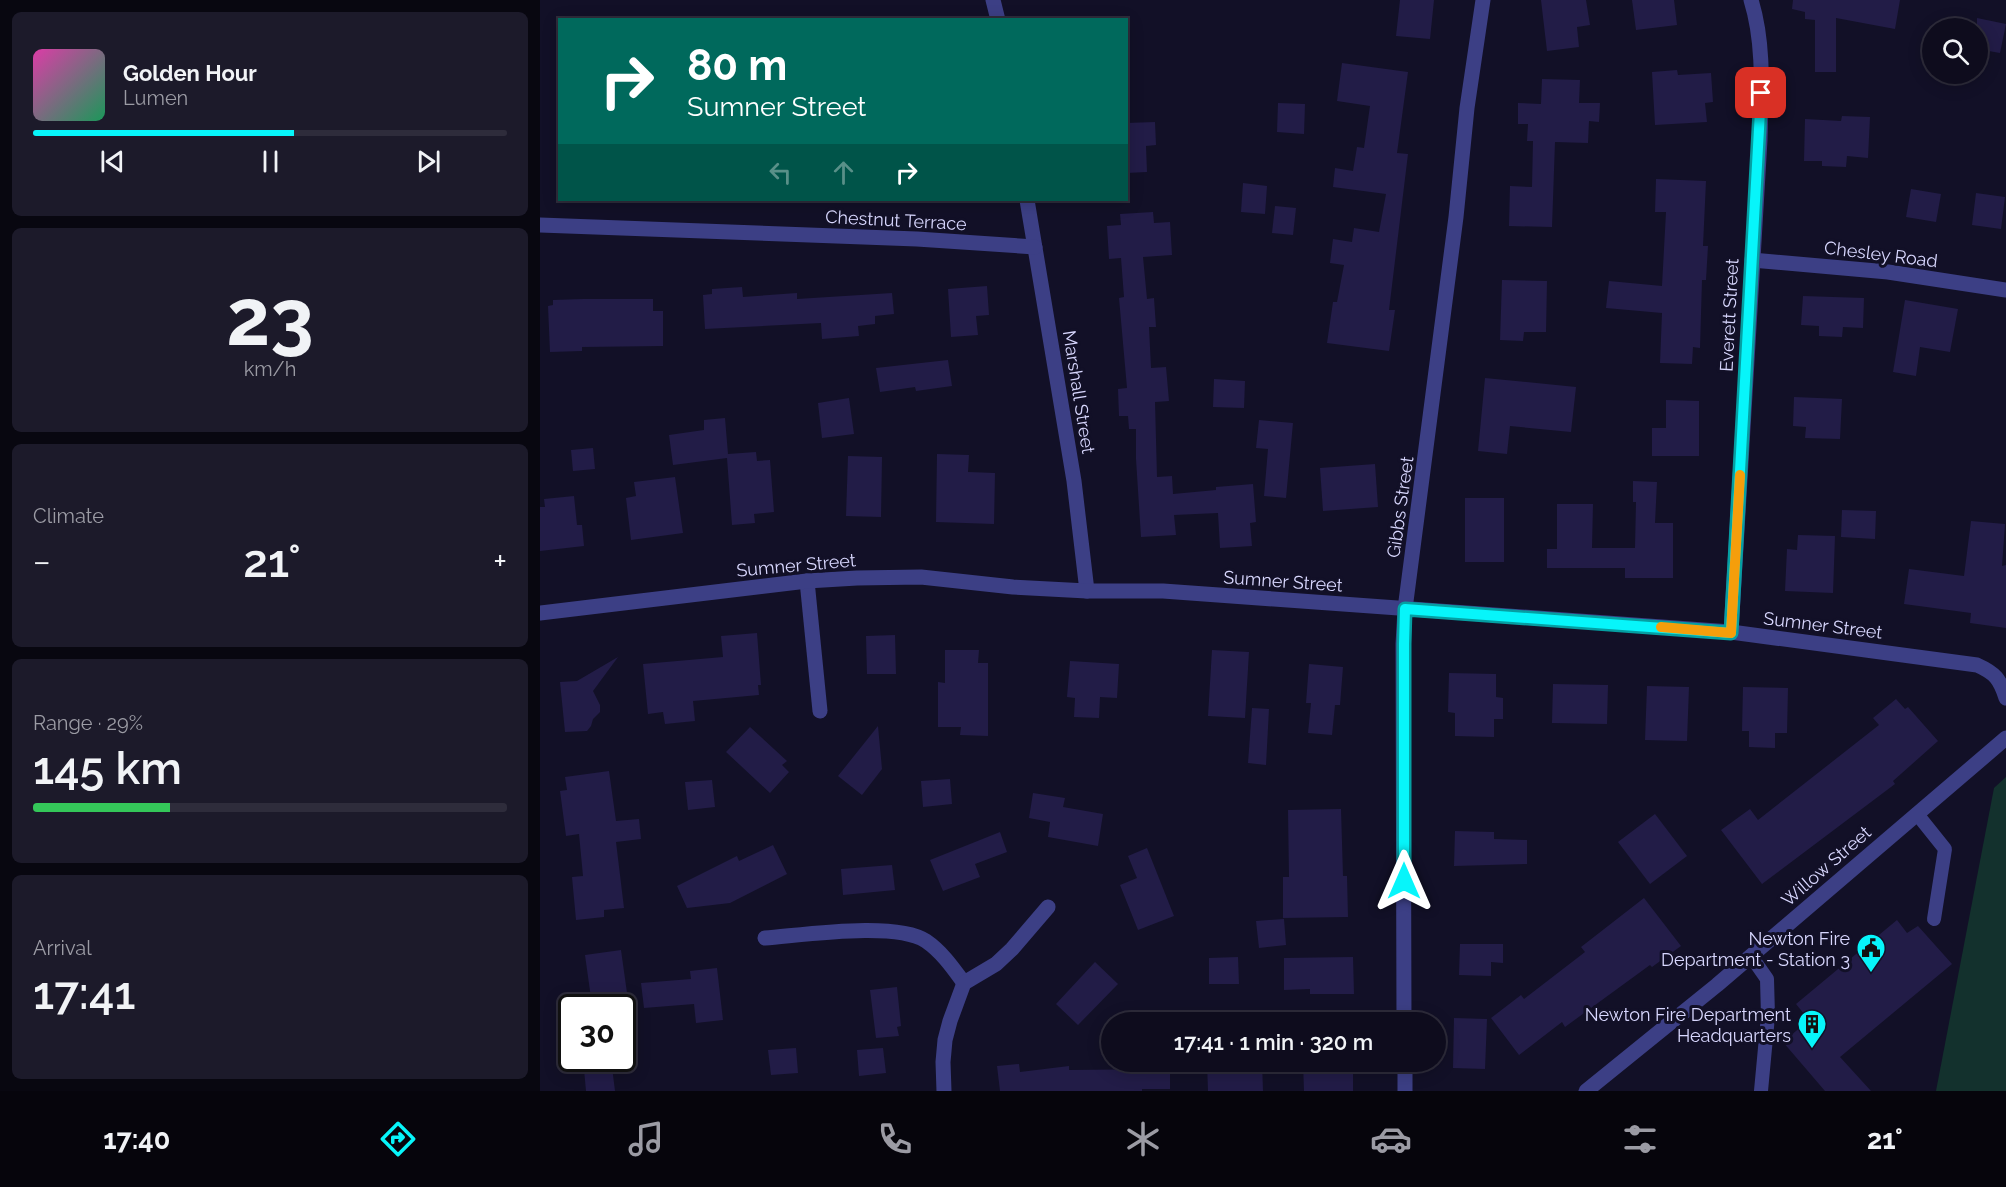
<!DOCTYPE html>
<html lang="en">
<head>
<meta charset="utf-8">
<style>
	:root { --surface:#0e0c1d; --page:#1c1a2a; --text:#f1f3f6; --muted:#9b9ba4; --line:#2e2c3b; --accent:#07f5fa }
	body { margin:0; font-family:Raleway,sans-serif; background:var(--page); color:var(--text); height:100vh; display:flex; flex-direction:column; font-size:22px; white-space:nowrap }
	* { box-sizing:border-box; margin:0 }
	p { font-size:20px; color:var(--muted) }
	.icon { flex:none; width:33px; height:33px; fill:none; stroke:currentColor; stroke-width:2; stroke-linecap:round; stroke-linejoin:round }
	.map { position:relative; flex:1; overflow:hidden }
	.sheet { display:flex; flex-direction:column; gap:12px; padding:12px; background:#080710; width:540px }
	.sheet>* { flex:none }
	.top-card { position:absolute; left:18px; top:18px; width:570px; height:183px; border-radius:0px; box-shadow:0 3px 15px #0003,0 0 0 2px var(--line); background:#00695c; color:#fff; overflow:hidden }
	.controls { position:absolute; left:1382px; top:18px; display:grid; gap:12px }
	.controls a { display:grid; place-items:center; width:66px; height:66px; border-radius:50%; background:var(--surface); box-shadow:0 3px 15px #0003,0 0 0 2px var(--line); font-size:30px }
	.speed { position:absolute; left:18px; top:994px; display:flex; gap:12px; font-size:30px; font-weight:700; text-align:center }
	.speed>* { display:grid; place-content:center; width:78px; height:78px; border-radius:50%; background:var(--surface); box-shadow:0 3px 15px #0003,0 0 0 2px var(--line); line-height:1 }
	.speed .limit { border:3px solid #111; border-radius:9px; background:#fff; color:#111 }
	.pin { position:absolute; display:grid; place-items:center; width:51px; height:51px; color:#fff; margin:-26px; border-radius:12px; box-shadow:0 3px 9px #0006 }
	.me { position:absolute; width:66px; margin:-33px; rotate:0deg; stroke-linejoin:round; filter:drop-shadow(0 0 4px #0008) }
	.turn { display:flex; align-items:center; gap:21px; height:126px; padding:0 30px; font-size:27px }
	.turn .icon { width:78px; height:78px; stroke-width:2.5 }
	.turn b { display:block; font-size:42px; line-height:51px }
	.lanes { display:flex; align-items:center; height:57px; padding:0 30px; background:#0003; justify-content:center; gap:30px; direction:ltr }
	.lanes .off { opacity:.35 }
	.big { font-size:45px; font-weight:600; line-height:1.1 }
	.sheet .tile { flex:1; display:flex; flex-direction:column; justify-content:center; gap:9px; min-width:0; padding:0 21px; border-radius:9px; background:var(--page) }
	.sheet .dial { align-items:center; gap:0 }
	.dial b { font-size:78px; line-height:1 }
	.song { display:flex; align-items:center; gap:18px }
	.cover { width:72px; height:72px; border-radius:9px; background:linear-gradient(135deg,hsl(320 70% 55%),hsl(150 70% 35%)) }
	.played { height:6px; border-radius:3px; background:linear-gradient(90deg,var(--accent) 55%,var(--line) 55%) }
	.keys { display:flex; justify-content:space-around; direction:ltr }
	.heat { display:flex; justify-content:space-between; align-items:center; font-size:33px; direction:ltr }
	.charge { height:9px; border-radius:4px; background:linear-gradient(90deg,#34c759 29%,var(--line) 0) }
	.trip { position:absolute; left:561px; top:1012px; width:345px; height:60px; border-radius:30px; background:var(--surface); box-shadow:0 3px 15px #0003,0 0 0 2px var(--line); font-weight:600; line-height:60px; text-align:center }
	.tab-bar { display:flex; height:96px; justify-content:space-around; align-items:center; background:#06050c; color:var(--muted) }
	.tab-bar .icon { width:42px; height:42px }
	.tab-bar .active { color:var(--accent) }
	.tab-bar b { font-size:27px; color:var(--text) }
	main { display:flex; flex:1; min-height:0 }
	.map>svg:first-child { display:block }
</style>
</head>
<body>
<main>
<section class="sheet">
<div class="tile">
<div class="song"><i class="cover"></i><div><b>Golden Hour</b><p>Lumen</p></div></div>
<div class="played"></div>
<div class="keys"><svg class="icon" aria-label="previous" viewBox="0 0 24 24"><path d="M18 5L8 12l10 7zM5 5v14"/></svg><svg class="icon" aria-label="pause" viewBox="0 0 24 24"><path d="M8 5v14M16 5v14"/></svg><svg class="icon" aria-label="next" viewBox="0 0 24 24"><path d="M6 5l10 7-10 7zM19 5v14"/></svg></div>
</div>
<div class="tile dial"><b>23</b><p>km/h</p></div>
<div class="tile"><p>Climate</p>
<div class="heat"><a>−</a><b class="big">21°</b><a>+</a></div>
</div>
<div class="tile"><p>Range · 29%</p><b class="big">145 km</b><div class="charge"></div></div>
<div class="tile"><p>Arrival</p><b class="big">17:41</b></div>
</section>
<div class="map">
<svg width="1466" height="1091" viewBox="0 0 1466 1091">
	<rect width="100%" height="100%" fill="#121027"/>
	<polygon fill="#13312d" points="1466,777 1466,1091 1396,1091 1454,788"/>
	<g fill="#221c47">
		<polygon points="860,0 894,0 890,39 856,36"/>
		<polygon points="1001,0 1046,0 1050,25 1037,27 1039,47 1007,51"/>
		<polygon points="1092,0 1134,0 1137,25 1096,30"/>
		<polygon points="1253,0 1360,0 1355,29 1296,18 1296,72 1275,72 1275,20 1265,19 1265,12 1252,9"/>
		<polygon points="1437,18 1466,24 1460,53 1437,49"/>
		<polygon points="802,63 868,72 857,153 868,154 849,310 855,310 849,351 787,343 793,302 797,302 804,265 790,263 793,239 812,242 814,228 839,232 846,194 793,187 795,168 813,171 817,147 824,148 830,106 797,101"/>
		<polygon points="1137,70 1138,75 1171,73 1173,102 1165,103 1167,122 1115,125 1112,72"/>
		<polygon points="1002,79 1040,80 1039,103 1060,103 1059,122 1049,121 1048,143 1015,142 1012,227 969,226 970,186 992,187 993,141 987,141 988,124 978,124 978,103 1001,104"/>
		<polygon points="738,103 765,104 764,134 737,132"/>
		<polygon points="1302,116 1330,117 1328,158 1307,156 1306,167 1282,166 1282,161 1264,161 1265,119 1301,121"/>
		<polygon points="615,122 616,145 606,146 607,172 586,173 586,123"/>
		<polygon points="1116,179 1166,181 1163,246 1168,246 1166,280 1162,280 1160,348 1153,347 1152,364 1120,363 1122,313 1066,308 1069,281 1122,286 1126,212 1115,212"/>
		<polygon points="703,183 727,186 725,214 701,212"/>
		<polygon points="1371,189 1401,194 1396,222 1366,217"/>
		<polygon points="1436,193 1465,197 1461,229 1432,225"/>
		<polygon points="735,206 756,208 753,235 732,233"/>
		<polygon points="613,212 614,223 630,222 632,255 603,257 607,299 614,298 616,327 609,327 611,368 626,367 629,401 615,402 617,477 632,476 633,494 676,490 676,487 713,484 716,522 710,523 712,546 680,548 678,513 634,515 636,535 601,537 596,459 596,429 589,429 588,416 579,416 578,389 587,388 579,298 584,297 581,258 569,259 567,226 581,225 580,214"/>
		<polygon points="962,280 1007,281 1006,332 984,332 983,341 960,340"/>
		<polygon points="447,286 449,315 436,316 438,335 411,337 408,289"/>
		<polygon points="202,287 203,297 257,293 257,299 352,293 354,314 335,316 335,324 318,326 319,336 282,339 281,323 165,329 163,295 172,294 172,289"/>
		<polygon points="1263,296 1324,298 1323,328 1303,327 1302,337 1279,336 1279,326 1261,325"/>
		<polygon points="43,299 113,299 113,311 123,311 123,346 42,347 42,351 10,352 8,306 13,305 13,300"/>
		<polygon points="1365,300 1418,309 1410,352 1380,347 1376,376 1353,372"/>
		<polygon points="408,360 412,386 376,391 375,387 340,392 336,368"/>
		<polygon points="945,378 1036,387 1031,432 970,426 967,454 938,451"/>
		<polygon points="674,379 705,381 704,408 673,407"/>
		<polygon points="1254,397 1302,399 1300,439 1265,438 1266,427 1253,426"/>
		<polygon points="309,398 314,434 282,438 278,403"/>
		<polygon points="1126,400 1159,401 1159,456 1112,456 1112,428 1126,428"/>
		<polygon points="185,418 188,454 216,452 217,461 230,460 234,512 214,514 215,523 192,525 187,458 133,465 129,435 164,430 164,420"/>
		<polygon points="719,420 753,423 746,498 724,496 728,449 716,448"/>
		<polygon points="53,448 55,469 33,471 31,450"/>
		<polygon points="397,454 429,455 428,472 455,473 454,524 396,522"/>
		<polygon points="308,456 342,457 341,517 306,516"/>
		<polygon points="835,464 838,507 783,511 780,468"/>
		<polygon points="135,477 143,533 91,540 86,498 96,496 94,482"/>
		<polygon points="1093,481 1117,482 1115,523 1133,523 1133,578 1085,578 1085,568 1007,568 1007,549 1017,549 1017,504 1053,504 1052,548 1095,548 1096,502 1093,502"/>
		<polygon points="34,496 37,525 42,525 44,546 0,551 0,507 5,507 4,499"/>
		<rect x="925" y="498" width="39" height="64"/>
		<polygon points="1302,510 1336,511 1335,539 1301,537"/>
		<polygon points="1431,521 1465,524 1462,566 1466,565 1466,628 1430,623 1431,613 1364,604 1369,569 1424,576"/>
		<polygon points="1258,535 1295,536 1293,593 1245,591 1247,549 1257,550"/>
		<polygon points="217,633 221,685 218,685 219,695 153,701 155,721 125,724 123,712 108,714 103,664 183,657 181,636"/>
		<polygon points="355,635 356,674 327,674 326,636"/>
		<polygon points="405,650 439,650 438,663 448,663 448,736 420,735 421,727 398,727 398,682 405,683"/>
		<polygon points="672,650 709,652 705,718 668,716"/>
		<polygon points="78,657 53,691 60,705 60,712 53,719 51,726 47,731 25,732 20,682 37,681"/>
		<polygon points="530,661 579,664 577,698 560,697 559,718 534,717 535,698 527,697"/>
		<polygon points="769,664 803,667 800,705 795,705 792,735 768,733 771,703 766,703"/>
		<polygon points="909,673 956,674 956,697 963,698 963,719 954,719 954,737 915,736 915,713 908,712"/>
		<polygon points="1013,684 1068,685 1067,724 1012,723"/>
		<polygon points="1107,686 1149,687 1147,741 1105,740"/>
		<polygon points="1203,687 1248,688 1247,733 1235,733 1235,748 1209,747 1209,731 1202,731"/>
		<polygon points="1356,699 1365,709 1368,707 1398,741 1353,781 1355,784 1222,884 1181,830 1210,809 1218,820 1339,725 1333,718"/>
		<polygon points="712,708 729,709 726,765 708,763"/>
		<polygon points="338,726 342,769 322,795 298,776"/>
		<polygon points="210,727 247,761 242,765 249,772 230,793 186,752"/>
		<polygon points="69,771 76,821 99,819 101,839 76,842 84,908 64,910 64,917 36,920 32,877 43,876 39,834 26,836 20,791 27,790 25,777"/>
		<polygon points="410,779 412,804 383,807 381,781"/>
		<polygon points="172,780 175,807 148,810 145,782"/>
		<polygon points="493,793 525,798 523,807 563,814 558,846 508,837 510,822 489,818"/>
		<polygon points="801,809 803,876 807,876 808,917 743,918 743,877 749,877 748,810"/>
		<polygon points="1115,814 1147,856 1110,884 1078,842"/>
		<polygon points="915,831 954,832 954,839 987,840 987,864 914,866"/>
		<polygon points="460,832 467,852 435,864 440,877 403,891 390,860"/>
		<polygon points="233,845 247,874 190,903 147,908 137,886 197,856 199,861"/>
		<polygon points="607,848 634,916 598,930 580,885 597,878 588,856"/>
		<polygon points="352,865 355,890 303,895 301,869"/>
		<polygon points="1104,898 1141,946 1112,967 1110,965 1025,1027 1022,1022 979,1055 951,1018 981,995 984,999 1045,952 1041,947"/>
		<polygon points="744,919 746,945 719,948 716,921"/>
		<polygon points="1357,920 1367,933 1378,926 1412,964 1300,1057 1331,1091 1285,1091 1243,1042 1269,1020 1256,1004"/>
		<polygon points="920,944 963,944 963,963 951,962 951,976 919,975"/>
		<polygon points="81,950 87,993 51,998 45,955"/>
		<polygon points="698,957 699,984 669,984 669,958"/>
		<polygon points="813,957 814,994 770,994 770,989 744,990 744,958"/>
		<polygon points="555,962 578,984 538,1025 516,1004"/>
		<polygon points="177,968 183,1020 156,1023 154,1004 104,1008 101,983 151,979 150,971"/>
		<polygon points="357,987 361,1026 357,1027 359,1036 336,1038 330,990"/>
		<polygon points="914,1018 947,1019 945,1069 913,1068"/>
		<polygon points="256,1048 258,1073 231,1075 228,1050"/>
		<polygon points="343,1048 346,1073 319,1076 317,1050"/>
		<polygon points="43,1059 71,1059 75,1091 46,1091"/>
		<polygon points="667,1062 722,1062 723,1091 668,1091"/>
		<polygon points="763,1062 813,1062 813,1091 764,1091"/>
		<polygon points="479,1064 480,1072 529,1066 529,1070 630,1069 630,1089 602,1089 602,1091 460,1091 457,1066"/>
	</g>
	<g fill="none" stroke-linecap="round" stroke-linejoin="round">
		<g stroke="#3c3f85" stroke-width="14">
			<polyline points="1377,814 1405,849 1394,919"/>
			<polyline points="1211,956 1227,979 1228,1016 1221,1091"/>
		</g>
		<g stroke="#3c3f85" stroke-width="15">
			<polyline points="453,0 458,20"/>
			<polyline points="487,200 534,481 547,591"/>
			<polyline points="0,225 377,239 495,247"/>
			<polyline points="1212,260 1348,272 1466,290"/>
			<polyline points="267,581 280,711"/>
			<path d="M0,613L267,581L317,578L381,577L473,587L547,591H623L1191,632L1437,665C1455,673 1460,679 1466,698"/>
			<path d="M1191,632L1220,140C1221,94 1225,45 1211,0"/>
			<path d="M225,938C264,935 356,921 386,941C402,952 413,968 424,983"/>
			<polyline points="864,1023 863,644 865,609 916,217 927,108 943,0"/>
			<polyline points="865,1062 865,1091"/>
			<polyline points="404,1091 403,1062 405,1040 410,1021 424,983 456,964 472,949 508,907"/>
		</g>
		<polyline stroke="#3c3f85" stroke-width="15" points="1046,1091 1177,985 1466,738"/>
	</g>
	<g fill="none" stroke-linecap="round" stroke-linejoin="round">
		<g stroke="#059fa2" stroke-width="15">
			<polyline id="route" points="864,881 864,644 865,609 1191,633 1221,93"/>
		</g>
		<use href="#route" stroke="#07f5fa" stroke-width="10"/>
		<polyline stroke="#f59e0b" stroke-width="10" points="1121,627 1191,633 1200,475"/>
	</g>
	<defs>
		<g id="civic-pin" transform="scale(1.5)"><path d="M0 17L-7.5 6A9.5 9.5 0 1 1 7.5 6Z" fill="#07f5fa" stroke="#121027"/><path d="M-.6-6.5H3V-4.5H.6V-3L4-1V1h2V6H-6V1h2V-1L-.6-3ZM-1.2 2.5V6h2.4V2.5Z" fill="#111"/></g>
		<g id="building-pin" transform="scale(1.5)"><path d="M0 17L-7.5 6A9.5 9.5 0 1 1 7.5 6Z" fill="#07f5fa" stroke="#121027"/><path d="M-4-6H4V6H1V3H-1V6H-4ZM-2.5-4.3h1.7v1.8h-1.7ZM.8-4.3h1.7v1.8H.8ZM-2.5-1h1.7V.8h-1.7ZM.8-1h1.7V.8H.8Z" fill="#111"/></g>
	</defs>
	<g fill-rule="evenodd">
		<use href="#civic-pin" x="1331" y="948"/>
		<use href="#building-pin" x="1272" y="1024"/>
	</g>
	<g text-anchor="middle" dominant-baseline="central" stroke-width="6" stroke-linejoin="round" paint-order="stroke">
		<g font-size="18" fill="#d8d7fe" stroke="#121027">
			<text transform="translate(356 220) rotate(3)">Chestnut Terrace</text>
			<text transform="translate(1341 254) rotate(7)">Chesley Road</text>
			<text transform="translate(1189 315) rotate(-87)">Everett Street</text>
			<text transform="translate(539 392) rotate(81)">Marshall Street</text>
			<text transform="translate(860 507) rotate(-82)">Gibbs Street</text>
			<text transform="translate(256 565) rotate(-5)">Sumner Street</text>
			<text transform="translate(743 581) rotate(4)">Sumner Street</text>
			<text transform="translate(1283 625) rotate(7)">Sumner Street</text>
			<text transform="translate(1286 866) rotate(-41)">Willow Street</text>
		</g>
		<g font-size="18" fill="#d8d7fe" stroke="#121027" text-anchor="end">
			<text x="1310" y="938">Newton Fire<tspan x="1310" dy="21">Department - Station 3</tspan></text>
			<text x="1251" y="1014">Newton Fire Department<tspan x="1251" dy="21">Headquarters</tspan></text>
		</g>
	</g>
</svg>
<div class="controls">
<a><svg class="icon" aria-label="search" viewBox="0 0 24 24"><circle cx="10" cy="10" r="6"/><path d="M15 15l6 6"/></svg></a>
</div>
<div class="speed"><div class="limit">30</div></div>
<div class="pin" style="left:1221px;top:93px;background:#d93025"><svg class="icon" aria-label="arrive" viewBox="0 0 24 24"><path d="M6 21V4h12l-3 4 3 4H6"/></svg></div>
<svg class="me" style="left:864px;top:881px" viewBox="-20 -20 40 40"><path d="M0-17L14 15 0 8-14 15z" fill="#07f5fa" stroke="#fff" stroke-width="4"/></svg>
<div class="trip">17:41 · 1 min · 320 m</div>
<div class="top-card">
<div class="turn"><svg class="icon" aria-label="right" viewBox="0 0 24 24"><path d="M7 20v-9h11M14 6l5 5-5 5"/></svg><div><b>80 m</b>Sumner Street</div></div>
<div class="lanes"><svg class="icon off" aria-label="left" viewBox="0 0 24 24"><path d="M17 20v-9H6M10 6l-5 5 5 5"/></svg><svg class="icon off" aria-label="ahead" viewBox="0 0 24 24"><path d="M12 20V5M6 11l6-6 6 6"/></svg><svg class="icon" aria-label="right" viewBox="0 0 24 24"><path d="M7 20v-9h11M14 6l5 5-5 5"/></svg></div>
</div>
</div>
</main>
<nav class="tab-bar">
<b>17:40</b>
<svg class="icon active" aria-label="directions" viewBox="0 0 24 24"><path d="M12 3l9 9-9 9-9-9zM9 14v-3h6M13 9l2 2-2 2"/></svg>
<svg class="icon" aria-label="music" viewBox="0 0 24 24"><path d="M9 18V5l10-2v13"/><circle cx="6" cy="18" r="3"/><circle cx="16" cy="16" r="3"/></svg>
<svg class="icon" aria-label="phone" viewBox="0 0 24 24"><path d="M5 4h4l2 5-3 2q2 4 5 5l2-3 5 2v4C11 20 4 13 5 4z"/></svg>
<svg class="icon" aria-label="climate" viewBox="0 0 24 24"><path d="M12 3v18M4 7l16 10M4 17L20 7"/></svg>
<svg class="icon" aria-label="car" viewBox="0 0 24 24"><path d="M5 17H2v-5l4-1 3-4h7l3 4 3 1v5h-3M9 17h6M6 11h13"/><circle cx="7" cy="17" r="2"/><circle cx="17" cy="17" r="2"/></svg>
<svg class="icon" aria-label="filters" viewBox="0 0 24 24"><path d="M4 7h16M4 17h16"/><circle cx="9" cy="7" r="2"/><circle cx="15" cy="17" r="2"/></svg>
<b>21°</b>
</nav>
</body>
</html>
